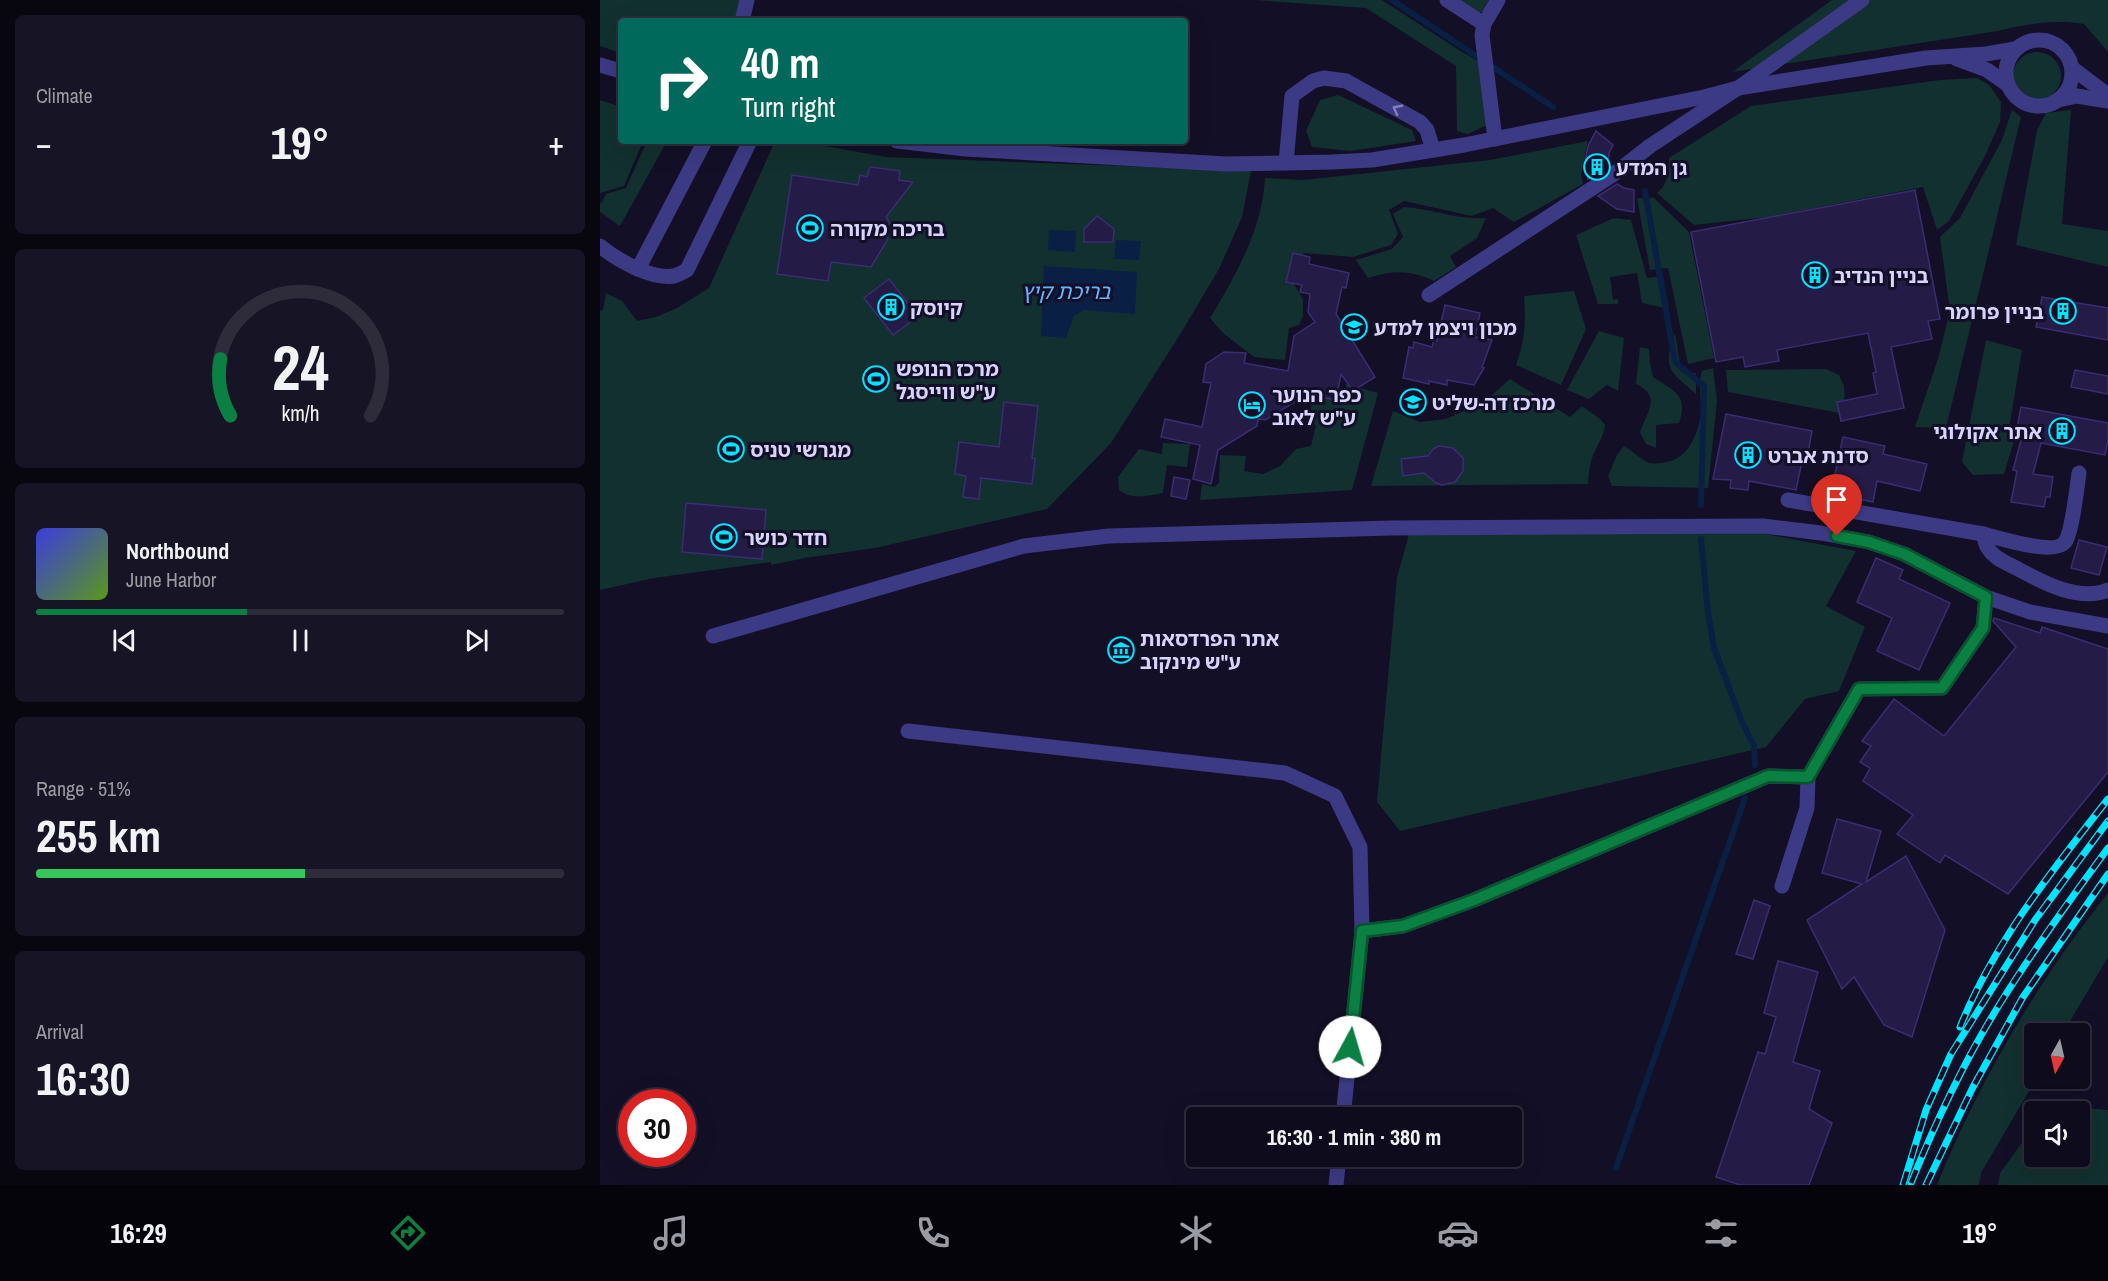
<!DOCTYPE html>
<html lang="en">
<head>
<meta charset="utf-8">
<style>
	:root { --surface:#0e0b1c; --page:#171425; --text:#f1f3f6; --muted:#9b9ba3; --line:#2e2b3b; --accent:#0b8043 }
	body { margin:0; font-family:"Archivo Narrow","Noto Sans Hebrew",sans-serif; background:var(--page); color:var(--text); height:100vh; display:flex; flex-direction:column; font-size:22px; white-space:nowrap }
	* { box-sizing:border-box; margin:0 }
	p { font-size:20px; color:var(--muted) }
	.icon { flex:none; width:33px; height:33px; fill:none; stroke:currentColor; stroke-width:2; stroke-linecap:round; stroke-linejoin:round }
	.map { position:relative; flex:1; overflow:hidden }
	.panel { display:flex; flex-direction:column; gap:15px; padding:15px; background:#08060f; width:600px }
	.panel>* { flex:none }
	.guide { position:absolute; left:18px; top:18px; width:570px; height:126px; border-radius:6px; box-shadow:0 6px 24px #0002,0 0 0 2px var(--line); background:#00695c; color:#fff; overflow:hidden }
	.needle { width:39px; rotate:188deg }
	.controls { position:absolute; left:1424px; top:1023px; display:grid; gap:12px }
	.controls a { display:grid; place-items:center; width:66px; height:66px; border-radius:6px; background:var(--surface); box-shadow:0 6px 24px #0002,0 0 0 2px var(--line); font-size:30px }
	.speed { position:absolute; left:18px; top:1089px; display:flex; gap:12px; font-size:30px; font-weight:700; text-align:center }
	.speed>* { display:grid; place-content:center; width:78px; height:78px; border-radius:50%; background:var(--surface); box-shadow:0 6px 24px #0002,0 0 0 2px var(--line); line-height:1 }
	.speed .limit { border:9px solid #d22; background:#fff; color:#111 }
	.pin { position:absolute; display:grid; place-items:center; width:51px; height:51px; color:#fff; margin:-62px -26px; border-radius:50% 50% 50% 0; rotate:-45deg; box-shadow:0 0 6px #0007 }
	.pin .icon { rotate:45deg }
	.me { position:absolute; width:66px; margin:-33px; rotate:6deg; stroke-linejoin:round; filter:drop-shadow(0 0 4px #0008) }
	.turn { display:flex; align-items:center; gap:21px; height:126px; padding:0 24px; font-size:27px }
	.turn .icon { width:78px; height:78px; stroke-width:2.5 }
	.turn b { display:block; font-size:42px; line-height:51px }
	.big { font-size:45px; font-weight:700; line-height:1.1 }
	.panel .card { flex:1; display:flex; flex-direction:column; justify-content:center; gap:9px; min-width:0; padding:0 21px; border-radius:9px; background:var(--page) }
	.panel .dial { align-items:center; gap:0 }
	.dial svg { height:156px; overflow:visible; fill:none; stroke:var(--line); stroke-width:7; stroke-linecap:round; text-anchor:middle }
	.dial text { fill:var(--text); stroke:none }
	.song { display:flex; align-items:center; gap:18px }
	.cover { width:72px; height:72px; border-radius:9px; background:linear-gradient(135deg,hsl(240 70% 55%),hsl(90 70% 35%)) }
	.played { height:6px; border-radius:3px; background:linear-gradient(90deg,var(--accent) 40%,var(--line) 40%) }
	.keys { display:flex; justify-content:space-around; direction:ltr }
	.heat { display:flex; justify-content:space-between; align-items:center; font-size:33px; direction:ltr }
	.charge { height:9px; border-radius:4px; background:linear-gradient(90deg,#34c759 51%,var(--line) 0) }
	.trip { position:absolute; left:586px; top:1107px; width:336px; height:60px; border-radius:6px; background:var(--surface); box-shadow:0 6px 24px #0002,0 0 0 2px var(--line); font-weight:700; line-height:60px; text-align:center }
	.tabs { display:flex; height:96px; justify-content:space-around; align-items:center; background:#06040b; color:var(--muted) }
	.tabs .icon { width:42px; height:42px }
	.tabs .active { color:var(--accent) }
	.tabs b { font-size:27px; color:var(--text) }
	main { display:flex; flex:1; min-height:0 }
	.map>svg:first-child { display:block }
</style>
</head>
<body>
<main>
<section class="panel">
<div class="card"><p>Climate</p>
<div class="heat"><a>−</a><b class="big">19°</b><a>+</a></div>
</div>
<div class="card dial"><svg viewBox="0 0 100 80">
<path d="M14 69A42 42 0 1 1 86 69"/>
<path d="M14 69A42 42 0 0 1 9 40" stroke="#0b8043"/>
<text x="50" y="56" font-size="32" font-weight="700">24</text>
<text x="50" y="72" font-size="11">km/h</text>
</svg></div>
<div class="card">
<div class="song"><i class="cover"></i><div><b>Northbound</b><p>June Harbor</p></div></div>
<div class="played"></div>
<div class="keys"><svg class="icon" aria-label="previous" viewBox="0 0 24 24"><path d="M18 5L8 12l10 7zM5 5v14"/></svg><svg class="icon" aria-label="pause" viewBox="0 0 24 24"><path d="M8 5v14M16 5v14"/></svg><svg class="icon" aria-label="next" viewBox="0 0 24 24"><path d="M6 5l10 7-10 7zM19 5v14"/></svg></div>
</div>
<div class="card"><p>Range · 51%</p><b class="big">255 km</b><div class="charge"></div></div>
<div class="card"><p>Arrival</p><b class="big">16:30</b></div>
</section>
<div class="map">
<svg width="1508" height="1185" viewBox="0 0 1508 1185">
	<rect width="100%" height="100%" fill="#130f26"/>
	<g fill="#12302f">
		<polygon points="0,0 151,0 147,21 21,21 21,53 0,46"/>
		<polygon points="654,0 782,0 862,52 882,63 891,123 868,134 857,131 856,66 766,8"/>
		<polygon points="849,0 895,0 890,12 878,12"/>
		<path d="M1232,0H1508V52L1484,24C1454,19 1428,24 1398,31L1132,72Z"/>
		<circle cx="1437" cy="76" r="24"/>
		<path d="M1377,78L1389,85L1401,102L1400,122L1384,158L1349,221L1337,230L1323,187L1168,217L1094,225L1057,193C1068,185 1069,171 1069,158L1151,106L1340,80Z"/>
		<polygon points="738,95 812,130 816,141 751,151 712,147 706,131 720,100"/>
		<polygon points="0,100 21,107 21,141 43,141 24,186 0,193"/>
		<polygon points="1412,110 1421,117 1346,428 1315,427 1338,359 1350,311 1340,237 1360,218 1402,140"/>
		<polygon points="1471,110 1462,224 1508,231 1508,267 1416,245 1437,130 1446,113"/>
		<polygon points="47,141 67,141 20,226 0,212 0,201 1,204 6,194 26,188"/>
		<polygon points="175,141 198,141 286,157 651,171 642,217 619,269 581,333 511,443 447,509 275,548 205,558 171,565 171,562 54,578 0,590 0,311 3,310 6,293 22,301 37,321 56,317 77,308 109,288"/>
		<path d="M988,141L981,174L983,184L914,222L893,208L872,216L804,201L789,210L798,234L791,245L753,257L704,253L691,260V279L703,299V316L699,325L689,328L685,360L654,357L623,333L610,318C636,275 662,230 665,178L703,180L890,160Z"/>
		<polygon points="1037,198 1054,198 1089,232 1114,358 1088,364 1068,268 1050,270"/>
		<path d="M804,207C832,209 858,220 886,218L877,238L850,256L856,267L834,281C808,270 795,270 768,278L756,260L792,249L803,237L793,214Z"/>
		<polygon points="1014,218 1031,220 1047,278 1063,276 1069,309 1042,303 1037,273 1010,277 1013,300 1018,299 1018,304 998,304 976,235"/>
		<path d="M974,291L986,329L961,385L916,365C925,339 926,323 924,296Z"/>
		<polygon points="999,331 1024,338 1018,391 1007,385 989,399 967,390"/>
		<path d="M1075,333L1081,372L1096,373V394C1070,371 1062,369 1075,333Z"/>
		<polygon points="1386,340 1422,350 1409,429 1414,441 1404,474 1373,475 1362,462"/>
		<path d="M1040,347L1049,349L1050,363L1053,377C1074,391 1089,395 1079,423L1056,425V448L1046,444L1040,432C1047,412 1062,396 1036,384Z"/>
		<path d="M1113,368L1117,400L1108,488L1012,486L1008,476L1017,455L1024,446C1033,451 1039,458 1047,462C1054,465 1063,463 1070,461C1090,457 1101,427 1101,408C1101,396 1098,384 1102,371Z"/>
		<polygon points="1226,369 1239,375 1244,386 1245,414 1128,392 1126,370"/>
		<path d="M910,379L970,417L982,406L1000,419L1005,425C1004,435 1000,440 996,449C990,460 989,471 988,484L771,486L793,411L820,422L846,419L884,402Z"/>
		<polygon points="746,384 778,393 752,490 600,500 602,484 614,487 619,483 620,455 646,456 644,471 663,474 680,466 696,449 711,446 716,425 709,424 713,391 746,395"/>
		<path d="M563,443L590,444L587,467L567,465L563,493C547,496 532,500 519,490L518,477L539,449L562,454Z"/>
		<polygon points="810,531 1160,533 1256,551 1226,606 1265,627 1239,691 1205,699 1166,747 800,831 777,802 797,577"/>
		<path d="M1508,893V957L1463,1033L1434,1034V1078L1436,1079L1381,1173L1379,1185H1337C1379,1081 1438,981 1508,893Z"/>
		<polygon points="1450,1105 1508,1110 1508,1185 1398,1185 1400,1173 1434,1126 1434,1156 1479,1156 1479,1112 1445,1111"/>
	</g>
	<g fill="#0a1f44">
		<polygon points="449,230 476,231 475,252 448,250"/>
		<polygon points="516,240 541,241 539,260 514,259"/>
		<polygon points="444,266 537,272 535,314 484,310 474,316 466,338 441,336"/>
	</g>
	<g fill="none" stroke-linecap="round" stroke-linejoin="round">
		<g stroke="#0a1f44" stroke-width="6">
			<polyline points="792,0 953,107"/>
			<polyline points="1045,191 1075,362 1104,386 1101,505"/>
			<polyline points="1101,539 1108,612 1114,648 1142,722 1154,746 1155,765"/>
			<polyline points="1016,1168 1145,798"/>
		</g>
	</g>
	<g fill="#241b47" stroke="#3b2d73" stroke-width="1.5">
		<polygon points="996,131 1013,145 1009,153 1008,167 988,179 985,162 988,146"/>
		<polygon points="270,167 300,171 299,180 313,182 286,217 290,223 284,230 288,239 271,267 231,262 228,281 177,274 192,175 258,185 260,175 267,177"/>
		<polygon points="1017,184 1024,188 1034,190 1034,212 1017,209 998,196"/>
		<polygon points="1315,190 1340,319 1328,321 1332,339 1291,347 1304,408 1241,421 1237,402 1277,394 1273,373 1276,372 1268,333 1177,350 1179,361 1145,367 1143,357 1116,362 1091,232"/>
		<polygon points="497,216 514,229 513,242 484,242 484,229"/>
		<polygon points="693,253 710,257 709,264 749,273 746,288 742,287 736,314 775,377 753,391 741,374 736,400 703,394 703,397 665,420 658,419 657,426 618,450 611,484 593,479 600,445 561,437 565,419 602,427 611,383 603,382 606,364 624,352 646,353 644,363 688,371 694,336 715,322 708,312 710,294 700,292 702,285 686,282"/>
		<polygon points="289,279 318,316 293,335 264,298"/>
		<polygon points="1442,297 1508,308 1508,340 1436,327"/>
		<polygon points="845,305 880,313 875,337 892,340 882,367 884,368 874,385 847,380 847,385 829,381 829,384 803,378 809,347 813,348 814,342 832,347 834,340 837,341"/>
		<polygon points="1475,370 1508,376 1508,394 1471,387"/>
		<polygon points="404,402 438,406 432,458 435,459 432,484 381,478 379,499 363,497 366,476 355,474 359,442 399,447"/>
		<polygon points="1421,407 1508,423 1508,440 1505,455 1441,443 1433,474 1453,477 1450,497 1446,497 1444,507 1411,502 1417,471 1413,470 1421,440 1415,439"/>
		<polygon points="1126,414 1212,431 1207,458 1203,457 1196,490 1149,481 1148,490 1130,488 1131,480 1113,479"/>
		<polygon points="1243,437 1285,446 1283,454 1327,464 1320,491 1277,481 1273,502 1231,493"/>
		<polygon points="839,446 853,448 863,458 863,471 855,482 842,485 836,483 824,473 803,476 801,459 828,456 833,449"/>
		<polygon points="574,477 590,480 586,499 571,496"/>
		<polygon points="86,503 166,510 162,559 82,552"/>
		<polygon points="1479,540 1507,547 1499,575 1471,568"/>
		<polygon points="1276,558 1303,570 1299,579 1350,603 1319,670 1277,651 1292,618 1257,602"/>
		<polygon points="1394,618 1440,633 1442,627 1508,649 1508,772 1408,894 1345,855 1340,863 1297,834 1313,815 1263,781 1270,768 1260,762 1271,746 1262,741 1294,699 1344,736 1416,647 1393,621"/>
		<polygon points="1237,819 1281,831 1266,882 1306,856 1345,930 1312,1037 1284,1025 1254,977 1242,989 1207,920 1262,884 1222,873"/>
		<polygon points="1154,900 1170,906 1153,959 1136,954"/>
		<polygon points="1178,961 1218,972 1193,1062 1220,1071 1209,1109 1232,1123 1209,1185 1140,1185 1116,1177 1158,1052 1165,1054 1176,1017 1164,1013"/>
	</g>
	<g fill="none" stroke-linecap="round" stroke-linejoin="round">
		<g stroke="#3d3a85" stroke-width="15">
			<polyline points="847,0 884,24"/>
			<polyline points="142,21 147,0"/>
			<circle cx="1439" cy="73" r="33"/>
			<polyline points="1357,59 1387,70 1407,84"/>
			<polyline points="0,65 21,71"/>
			<polyline points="1472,68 1508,95"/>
			<polyline points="1458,100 1477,96 1508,101"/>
			<polyline points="895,139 882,35 884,24 898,0"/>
			<polyline points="297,141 366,149 626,164 732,162 772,160 864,145 1104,97 1138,88 1326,58 1386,54 1415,49"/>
			<polyline points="686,163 692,96 713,81 724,78 746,81 820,122 827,130 833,150"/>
			<path d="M0,246C17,260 52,280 74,276C78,275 83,272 87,270L150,141"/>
			<polyline points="38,269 105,141"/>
			<polyline points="829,295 1014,174 1050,146 1138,88 1262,0"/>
			<path d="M1188,500L1383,534C1385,538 1385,545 1388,548C1393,558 1409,564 1418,569C1444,583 1479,602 1508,590"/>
			<path d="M1383,534C1399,538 1455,556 1465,542C1472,533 1477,487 1479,473"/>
			<polyline points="113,636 424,546 509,536 791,528 1163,526 1221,533 1269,542 1304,554 1386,597 1430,612 1508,626"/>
			<polyline points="308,731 685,773 735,796 760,847 762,931 743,1118"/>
			<polyline points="1182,886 1207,808 1208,777 1259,689 1342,688 1383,628 1386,597"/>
			<polyline points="762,931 803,926 874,900 1168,776 1208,777"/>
			<polyline points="736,1185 739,1156"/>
		</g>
		<g stroke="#00e5ff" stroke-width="7">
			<g id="rail">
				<path d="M1360,1027C1395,941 1451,872 1508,799"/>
				<path d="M1311,1183C1336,1121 1365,1059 1401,1002C1434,949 1471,898 1508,848"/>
				<polyline points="1303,1185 1326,1110 1351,1054 1435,920 1508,821"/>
				<polyline points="1326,1185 1373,1087 1423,997 1508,874"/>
			</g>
		</g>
		<use href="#rail" stroke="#130f26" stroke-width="4.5" stroke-dasharray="14" stroke-linecap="butt"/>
	</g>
	<defs><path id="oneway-chevron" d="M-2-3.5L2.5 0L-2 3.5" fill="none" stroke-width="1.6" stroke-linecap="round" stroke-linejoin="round" transform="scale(1.5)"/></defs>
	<use stroke="#837fbc" href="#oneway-chevron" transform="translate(797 109) rotate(-152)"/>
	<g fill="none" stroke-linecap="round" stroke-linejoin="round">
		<g stroke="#07532c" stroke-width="15">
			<polyline id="route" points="750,1047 762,931 803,926 874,900 1168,776 1208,777 1259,689 1342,688 1383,628 1386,597 1304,554 1269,542 1237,536"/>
		</g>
		<use href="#route" stroke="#0b8043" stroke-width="10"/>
	</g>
	<defs>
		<g id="building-ring" transform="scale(1.35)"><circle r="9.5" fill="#130f26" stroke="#00e5ff" stroke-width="1.5"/><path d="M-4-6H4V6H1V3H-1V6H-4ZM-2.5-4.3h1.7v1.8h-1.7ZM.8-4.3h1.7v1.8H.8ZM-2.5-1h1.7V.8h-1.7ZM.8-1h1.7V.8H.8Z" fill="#00e5ff"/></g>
		<g id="stadium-ring" transform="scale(1.35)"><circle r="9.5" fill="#130f26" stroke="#00e5ff" stroke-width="1.5"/><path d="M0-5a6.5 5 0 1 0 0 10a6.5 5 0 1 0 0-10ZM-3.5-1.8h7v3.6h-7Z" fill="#00e5ff"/></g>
		<g id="university-ring" transform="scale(1.35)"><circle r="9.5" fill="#130f26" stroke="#00e5ff" stroke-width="1.5"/><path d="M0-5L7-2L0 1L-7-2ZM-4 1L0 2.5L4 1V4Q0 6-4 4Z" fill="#00e5ff"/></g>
		<g id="school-ring" transform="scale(1.35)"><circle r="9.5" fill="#130f26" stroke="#00e5ff" stroke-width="1.5"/><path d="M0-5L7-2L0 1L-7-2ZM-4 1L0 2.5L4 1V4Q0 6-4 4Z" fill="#00e5ff"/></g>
		<g id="hotel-ring" transform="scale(1.35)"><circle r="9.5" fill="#130f26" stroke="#00e5ff" stroke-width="1.5"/><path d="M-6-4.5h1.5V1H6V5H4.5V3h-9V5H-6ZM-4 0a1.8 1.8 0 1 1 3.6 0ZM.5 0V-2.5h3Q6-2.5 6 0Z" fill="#00e5ff"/></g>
		<g id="museum-ring" transform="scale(1.35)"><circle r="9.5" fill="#130f26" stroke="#00e5ff" stroke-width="1.5"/><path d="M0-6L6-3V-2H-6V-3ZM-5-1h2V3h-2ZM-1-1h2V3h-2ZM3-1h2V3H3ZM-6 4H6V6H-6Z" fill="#00e5ff"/></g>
	</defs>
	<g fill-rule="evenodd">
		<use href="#building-ring" x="997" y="167"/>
		<use href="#stadium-ring" x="210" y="228"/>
		<use href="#building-ring" x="1215" y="275"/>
		<use href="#building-ring" x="291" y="307"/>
		<use href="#building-ring" x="1463" y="311"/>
		<use href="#university-ring" x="754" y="327"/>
		<use href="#stadium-ring" x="276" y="379"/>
		<use href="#school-ring" x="813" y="402"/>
		<use href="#hotel-ring" x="652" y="405"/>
		<use href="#building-ring" x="1462" y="431"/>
		<use href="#stadium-ring" x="131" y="449"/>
		<use href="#building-ring" x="1148" y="455"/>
		<use href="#stadium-ring" x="124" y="537"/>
		<use href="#museum-ring" x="521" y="650"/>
	</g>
	<g text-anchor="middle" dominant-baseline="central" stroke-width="6" stroke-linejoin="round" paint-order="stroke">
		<g font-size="20" font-weight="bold" fill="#d9d4ff" stroke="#130f26" text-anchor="start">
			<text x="1016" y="167">גן המדע</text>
			<text x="230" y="228">בריכה מקורה</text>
			<text x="1234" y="275">בניין הנדיב</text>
			<text x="310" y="307">קיוסק</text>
			<text x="1444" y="311" text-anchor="end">בניין פרומר</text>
			<text x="774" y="327">מכון ויצמן למדע</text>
			<text x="296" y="368">מרכז הנופש<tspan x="296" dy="23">ע"ש ווייסגל</tspan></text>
			<text x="672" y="394">כפר הנוער<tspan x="672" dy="23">ע"ש לאוב</tspan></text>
			<text x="832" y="402">מרכז דה-שליט</text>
			<text x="1442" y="431" text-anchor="end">אתר אקולוגי</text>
			<text x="150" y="449">מגרשי טניס</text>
			<text x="1168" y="455">סדנת אברט</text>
			<text x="144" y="537">חדר כושר</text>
			<text x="540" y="638">אתר הפרדסאות<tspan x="540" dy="23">ע"ש מינקוב</tspan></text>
		</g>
		<g font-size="21" font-style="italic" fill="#62b6ff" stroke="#130f26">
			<text x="466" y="291">בריכת קיץ</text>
		</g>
	</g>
</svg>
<div class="controls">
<a><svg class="needle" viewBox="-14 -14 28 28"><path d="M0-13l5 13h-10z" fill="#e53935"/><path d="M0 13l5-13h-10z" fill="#9b9ba3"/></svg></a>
<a><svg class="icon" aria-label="sound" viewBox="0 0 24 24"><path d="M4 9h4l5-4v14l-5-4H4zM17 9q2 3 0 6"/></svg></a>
</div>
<div class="speed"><div class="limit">30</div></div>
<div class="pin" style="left:1237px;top:536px;background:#d93025"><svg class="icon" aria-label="arrive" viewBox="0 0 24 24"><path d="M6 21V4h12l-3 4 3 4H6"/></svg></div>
<svg class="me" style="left:750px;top:1047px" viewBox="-20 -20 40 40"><circle r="19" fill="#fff"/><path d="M0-13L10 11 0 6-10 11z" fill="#0b8043"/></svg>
<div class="trip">16:30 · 1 min · 380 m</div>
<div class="guide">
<div class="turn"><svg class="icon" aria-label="right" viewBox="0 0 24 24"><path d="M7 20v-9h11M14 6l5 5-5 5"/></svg><div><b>40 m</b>Turn right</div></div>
</div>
</div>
</main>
<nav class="tabs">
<b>16:29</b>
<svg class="icon active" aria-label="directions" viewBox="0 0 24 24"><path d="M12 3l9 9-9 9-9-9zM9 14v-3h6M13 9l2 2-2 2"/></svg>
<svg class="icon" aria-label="music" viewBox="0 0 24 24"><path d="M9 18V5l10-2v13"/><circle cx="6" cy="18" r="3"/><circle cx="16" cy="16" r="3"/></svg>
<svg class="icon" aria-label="phone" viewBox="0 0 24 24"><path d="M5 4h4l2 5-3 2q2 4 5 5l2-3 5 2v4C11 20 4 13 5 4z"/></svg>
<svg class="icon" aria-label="climate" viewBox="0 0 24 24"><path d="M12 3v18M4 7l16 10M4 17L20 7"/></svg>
<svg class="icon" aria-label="car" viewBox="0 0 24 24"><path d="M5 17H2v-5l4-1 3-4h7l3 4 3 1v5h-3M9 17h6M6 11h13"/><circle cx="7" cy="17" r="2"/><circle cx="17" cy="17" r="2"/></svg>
<svg class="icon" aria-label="filters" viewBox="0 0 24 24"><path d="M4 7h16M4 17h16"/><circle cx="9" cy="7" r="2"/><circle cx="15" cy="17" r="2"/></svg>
<b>19°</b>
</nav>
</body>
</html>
